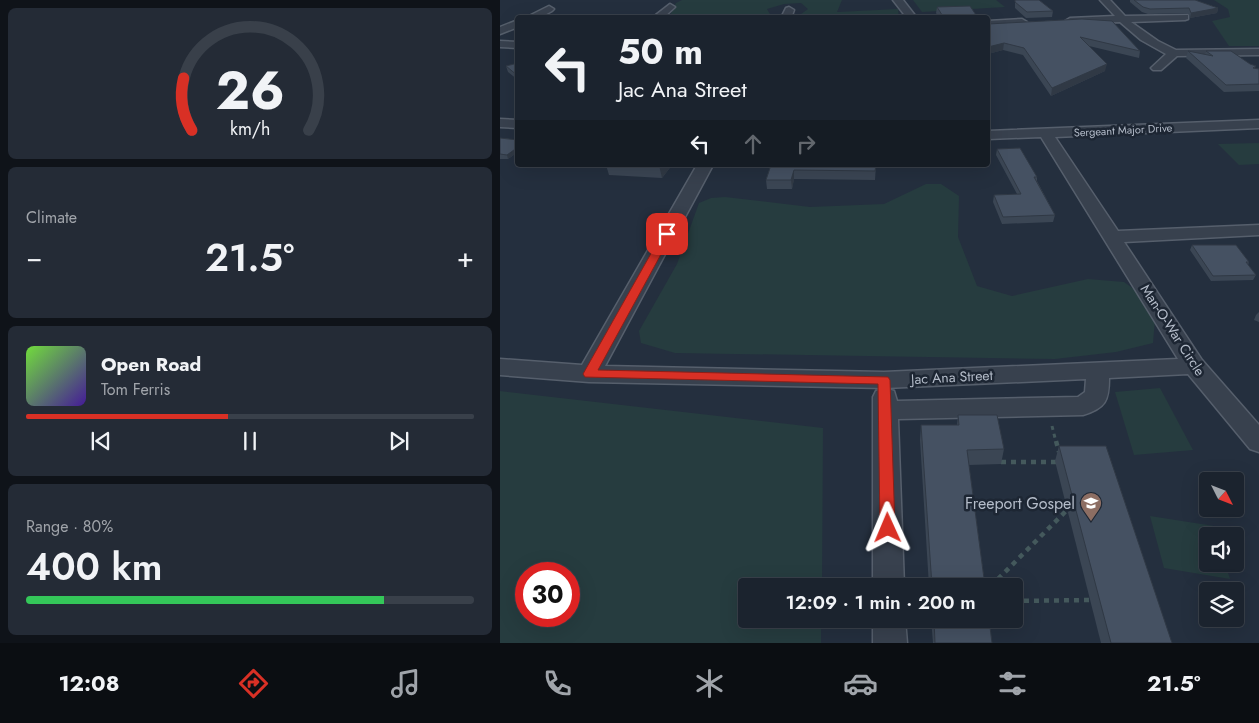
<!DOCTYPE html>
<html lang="en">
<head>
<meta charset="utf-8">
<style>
	:root { --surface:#1b232e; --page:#242b36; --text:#f1f3f6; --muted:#a0a4aa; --line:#39404a; --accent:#d93025 }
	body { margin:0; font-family:Jost,sans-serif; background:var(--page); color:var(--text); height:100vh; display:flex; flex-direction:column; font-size:19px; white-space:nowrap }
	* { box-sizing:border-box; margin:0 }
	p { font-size:16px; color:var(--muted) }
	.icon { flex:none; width:28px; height:28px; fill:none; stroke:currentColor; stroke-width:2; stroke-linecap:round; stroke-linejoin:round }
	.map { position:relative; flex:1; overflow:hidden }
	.panel { display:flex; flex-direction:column; gap:8px; padding:8px; background:#0f1319; width:500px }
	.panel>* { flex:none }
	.banner { position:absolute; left:15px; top:15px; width:475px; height:152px; border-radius:5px; box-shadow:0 5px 20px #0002,0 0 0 1px var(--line); background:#1b232e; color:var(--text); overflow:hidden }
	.needle { width:32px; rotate:132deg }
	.fabs { position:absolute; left:699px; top:472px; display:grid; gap:10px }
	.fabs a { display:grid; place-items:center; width:45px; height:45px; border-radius:5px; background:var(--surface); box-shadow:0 5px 20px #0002,0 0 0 1px var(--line); font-size:25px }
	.speed { position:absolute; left:15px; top:562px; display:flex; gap:10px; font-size:25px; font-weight:700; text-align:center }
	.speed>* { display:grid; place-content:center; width:65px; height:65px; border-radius:50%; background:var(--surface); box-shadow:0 5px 20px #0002,0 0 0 1px var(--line); line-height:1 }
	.speed .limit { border:8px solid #d22; background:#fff; color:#111 }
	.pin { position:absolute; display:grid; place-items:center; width:42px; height:42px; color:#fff; margin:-21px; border-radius:10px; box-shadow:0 2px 8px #0006 }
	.me { position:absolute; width:55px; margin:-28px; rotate:359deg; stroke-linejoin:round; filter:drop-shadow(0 0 4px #0008) }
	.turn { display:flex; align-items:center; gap:18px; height:105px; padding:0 20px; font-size:22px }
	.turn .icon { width:65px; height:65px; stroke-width:2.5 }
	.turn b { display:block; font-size:35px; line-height:42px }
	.lanes { display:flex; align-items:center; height:48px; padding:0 20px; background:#0003; justify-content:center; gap:25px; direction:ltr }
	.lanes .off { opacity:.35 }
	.big { font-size:38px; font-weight:600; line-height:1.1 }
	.panel .tile { flex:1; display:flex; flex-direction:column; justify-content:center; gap:8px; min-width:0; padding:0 18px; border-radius:8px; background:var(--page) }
	.panel .dial { align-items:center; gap:0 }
	.dial svg { height:130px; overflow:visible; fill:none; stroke:var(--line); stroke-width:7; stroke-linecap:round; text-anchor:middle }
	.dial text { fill:var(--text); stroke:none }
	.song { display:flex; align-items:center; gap:15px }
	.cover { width:60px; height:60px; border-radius:8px; background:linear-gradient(135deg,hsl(100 70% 55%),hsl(260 70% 35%)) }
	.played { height:5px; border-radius:2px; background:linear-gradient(90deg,var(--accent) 45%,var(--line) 45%) }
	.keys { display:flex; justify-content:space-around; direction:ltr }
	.heat { display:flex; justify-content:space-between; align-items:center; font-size:28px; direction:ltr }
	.charge { height:8px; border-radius:4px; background:linear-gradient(90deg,#34c759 80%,var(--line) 0) }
	.trip { position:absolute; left:238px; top:578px; width:285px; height:50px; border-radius:5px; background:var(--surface); box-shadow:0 5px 20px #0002,0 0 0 1px var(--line); font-weight:600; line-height:50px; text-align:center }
	.tab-bar { display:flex; height:80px; justify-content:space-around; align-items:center; background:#0b0e12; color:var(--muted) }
	.tab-bar .icon { width:35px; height:35px }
	.tab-bar .current { color:var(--accent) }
	.tab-bar b { font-size:22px; color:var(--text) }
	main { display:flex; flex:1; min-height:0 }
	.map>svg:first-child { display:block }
</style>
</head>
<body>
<main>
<section class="panel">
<div class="tile dial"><svg viewBox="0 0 100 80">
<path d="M14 69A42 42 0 1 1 86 69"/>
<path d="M14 69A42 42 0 0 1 9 37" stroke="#d93025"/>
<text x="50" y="56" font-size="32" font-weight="700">26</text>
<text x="50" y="72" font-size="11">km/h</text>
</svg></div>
<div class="tile"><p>Climate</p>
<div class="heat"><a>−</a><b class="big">21.5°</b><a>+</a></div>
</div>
<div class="tile">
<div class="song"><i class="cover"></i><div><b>Open Road</b><p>Tom Ferris</p></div></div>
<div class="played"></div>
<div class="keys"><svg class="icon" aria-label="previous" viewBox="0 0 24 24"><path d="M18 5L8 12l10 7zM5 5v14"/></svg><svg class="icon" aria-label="pause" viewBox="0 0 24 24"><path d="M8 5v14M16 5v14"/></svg><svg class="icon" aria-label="next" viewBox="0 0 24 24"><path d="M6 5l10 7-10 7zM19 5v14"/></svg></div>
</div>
<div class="tile"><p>Range · 80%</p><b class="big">400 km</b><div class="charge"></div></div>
</section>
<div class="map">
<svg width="759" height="643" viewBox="0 0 759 643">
	<rect width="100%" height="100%" fill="#242f3e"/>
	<g fill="#263c3f" fill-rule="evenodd">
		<polygon points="182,0 342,0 337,12 398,9 399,17 297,17 308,9 301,3 284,4 267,9 271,16 270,17 169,18 176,3"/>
		<polygon points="413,0 496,0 505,7 422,12"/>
		<polygon points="714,0 759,0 759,46 729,46 712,21 730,17 728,9"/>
		<polygon points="759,143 759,164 739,165 718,144"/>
		<polygon points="426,184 441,184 459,196 458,237 477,286 512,296 588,279 624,282 638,292 655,319 653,343 616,352 555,359 175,353 141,343 139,331 177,264 199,203 211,198 225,197 310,207 384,204"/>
		<polygon points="660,388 693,450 634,455 615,392"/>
		<path d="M0,391L323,428L322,586H246V619H321V643H0ZM26,574H69V616H26Z"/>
		<polygon points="650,516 714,526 717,536 708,536 708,564 725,564 730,579 664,568"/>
	</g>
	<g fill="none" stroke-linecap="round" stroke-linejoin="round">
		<g stroke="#565f6c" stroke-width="3">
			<g id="minor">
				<polygon points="393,0 403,0 417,18 407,18"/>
				<polygon points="600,0 610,0 625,16 688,15 688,19 685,20 631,22 658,41 676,50 759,49 759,55 677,56 661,70 653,70 651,68 666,54 641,40 620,22 570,24 565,21 570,18 615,16"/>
				<polygon points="170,4 175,7 163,18 152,18"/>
				<polygon points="49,6 54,9 52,11 39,18 25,18"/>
				<polygon points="289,7 294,10 291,18 281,18 286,8"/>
				<polygon points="522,19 527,22 526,24 488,27 488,21"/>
				<polygon points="18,20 18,27 0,34 0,27"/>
				<polygon points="0,41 18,42 18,48 0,47"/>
				<polygon points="0,119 18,120 18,128 0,127"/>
				<path d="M759,120V128L555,137L618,231L759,225V235L624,242L702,360L759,425V452L750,449L688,374L609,378C609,400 606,408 583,415L398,419L404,586H373V397L376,391L385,388L89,382L0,375V359L82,365L197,165H213L105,366L384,372L678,359L541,137L488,139V131ZM586,379L585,392L578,397L397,401L394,391L385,388Z"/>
				<polygon points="373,619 405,619 407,643 373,643"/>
			</g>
		</g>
		<polyline stroke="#44595c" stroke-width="3" stroke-dasharray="4 4" stroke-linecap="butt" points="552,426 556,442"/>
		<g stroke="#44595c" stroke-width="4.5" stroke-dasharray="5 5" stroke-linecap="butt">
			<polyline points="556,441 559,452"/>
			<polyline points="501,462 557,462"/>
			<polyline points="491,586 570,507"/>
			<polyline points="514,601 593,600"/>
		</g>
		<use href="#minor" fill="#38414e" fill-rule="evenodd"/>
	</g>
	<g fill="#3b4654">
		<polygon points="515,0 539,0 553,11 552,17 526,18 515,8"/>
		<polygon points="630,0 695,0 718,8 717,13 690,18 688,13 648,14 642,12 630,2"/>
		<polygon points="437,7 478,18 439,18 436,13"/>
		<polygon points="582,19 640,51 639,58 589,46 605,71 551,96 523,55 503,50 488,54 488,24"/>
		<polygon points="688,51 705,55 706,51 756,66 755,68 759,69 759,91 724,92 686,58"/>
		<polygon points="18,63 18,80 8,72 6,66"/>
		<polygon points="0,138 18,140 18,152 8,159 0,159"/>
		<polygon points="497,149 537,177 537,181 555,215 553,222 502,224 493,202 494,195 517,194 496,155"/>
		<polygon points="106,165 172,165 162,178 109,175"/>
		<polygon points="271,165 376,165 375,180 294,179 292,189 267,189 266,180"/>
		<polygon points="692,245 749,262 748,265 756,275 753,280 711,281 690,250"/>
		<polygon points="759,312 759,322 754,320 756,315"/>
		<polygon points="458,415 504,449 501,464 469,465 485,586 429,586 420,440 421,425 457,425"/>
		<polygon points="559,446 672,643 601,643 555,461"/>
		<polygon points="431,619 489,619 492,643 433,643"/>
	</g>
	<g fill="#303945">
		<polygon points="718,8 717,13 690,18 691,13"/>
		<polygon points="504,43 503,50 488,54 488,47"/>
		<polygon points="607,64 605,71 551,96 552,88"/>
		<polygon points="18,147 18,152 8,159 7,155"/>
		<polygon points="159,165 172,165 162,178"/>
		<polygon points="294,170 294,179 292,189 291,180"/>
	</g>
	<g fill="#455162" stroke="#303945">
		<polygon points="515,0 539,0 553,11 527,12 515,2"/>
		<polygon points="634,0 695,0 718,8 691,13 689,8 650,9 643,7"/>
		<polygon points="470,6 478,18 444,18 437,7"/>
		<polygon points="582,19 612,21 640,51 580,37 607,64 552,88 524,48 504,43 488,47 488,24"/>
		<polygon points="688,51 713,56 706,51 731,51 750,64 756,66 753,68 759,69 759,84 726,85"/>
		<polygon points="18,63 18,76 6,66"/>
		<polygon points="0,138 18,140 18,147 7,155 0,154"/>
		<polygon points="520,148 537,177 534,177 555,215 503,217 494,195 521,194 497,149"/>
		<polygon points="271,165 376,165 375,171 294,170 291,180 266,180"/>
		<polygon points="692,245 736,245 749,262 746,262 756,275 713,276"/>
		<polygon points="458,415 497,415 504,449 467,450 485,586 432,586 421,425 459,425"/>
		<polygon points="559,446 606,446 672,643 611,643"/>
		<polygon points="434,619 489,619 492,643 435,643"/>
	</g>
	<polygon fill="#d93025" stroke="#8d1f18" points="167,231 172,234 98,370 388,377 390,380 395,528 393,532 388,534 382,532 380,528 378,384 85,377 83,374 162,234"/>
	<defs>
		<g id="school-pin" transform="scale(1.125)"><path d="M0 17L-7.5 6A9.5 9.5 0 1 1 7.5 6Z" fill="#8d6e63" stroke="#1d2633"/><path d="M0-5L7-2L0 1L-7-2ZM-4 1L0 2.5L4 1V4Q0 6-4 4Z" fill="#fff"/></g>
	</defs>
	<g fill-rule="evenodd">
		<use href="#school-pin" x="591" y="503"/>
	</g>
	<g text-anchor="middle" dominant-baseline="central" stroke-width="5" stroke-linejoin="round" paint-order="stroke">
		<g font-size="11" fill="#b4bcc9" stroke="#1d2633">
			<text transform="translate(623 130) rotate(-3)">Sergeant Major Drive</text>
		</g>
		<g font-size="14" fill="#b4bcc9" stroke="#1d2633">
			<text transform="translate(673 330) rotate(57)">Man-O-War Circle</text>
			<text transform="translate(452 377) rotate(-3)">Jac Ana Street</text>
		</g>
		<g font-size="16" fill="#b4bcc9" stroke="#1d2633" text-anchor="end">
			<text x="575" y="503">Freeport Gospel</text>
		</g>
	</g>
</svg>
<div class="fabs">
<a><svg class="needle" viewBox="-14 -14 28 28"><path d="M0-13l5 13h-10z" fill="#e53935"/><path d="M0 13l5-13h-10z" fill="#a0a4aa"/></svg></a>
<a><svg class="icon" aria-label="sound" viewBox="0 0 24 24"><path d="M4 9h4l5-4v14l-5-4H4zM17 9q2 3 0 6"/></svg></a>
<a><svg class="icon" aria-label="layers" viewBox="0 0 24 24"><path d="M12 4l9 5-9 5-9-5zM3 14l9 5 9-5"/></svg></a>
</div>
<div class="speed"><div class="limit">30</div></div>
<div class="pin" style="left:167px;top:234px;background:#d93025"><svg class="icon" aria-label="arrive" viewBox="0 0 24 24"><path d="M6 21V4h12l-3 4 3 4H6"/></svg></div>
<svg class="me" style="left:388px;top:528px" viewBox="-20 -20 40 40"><path d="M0-17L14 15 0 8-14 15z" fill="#d93025" stroke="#fff" stroke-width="4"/></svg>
<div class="trip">12:09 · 1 min · 200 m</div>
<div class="banner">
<div class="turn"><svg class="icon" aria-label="left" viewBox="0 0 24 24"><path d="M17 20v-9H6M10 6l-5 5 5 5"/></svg><div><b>50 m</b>Jac Ana Street</div></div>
<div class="lanes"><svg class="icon" aria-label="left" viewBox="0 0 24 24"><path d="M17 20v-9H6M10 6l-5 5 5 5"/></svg><svg class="icon off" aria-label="ahead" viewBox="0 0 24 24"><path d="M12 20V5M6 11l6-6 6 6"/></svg><svg class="icon off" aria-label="right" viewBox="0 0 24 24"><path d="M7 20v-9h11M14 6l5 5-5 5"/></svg></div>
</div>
</div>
</main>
<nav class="tab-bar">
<b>12:08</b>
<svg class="icon current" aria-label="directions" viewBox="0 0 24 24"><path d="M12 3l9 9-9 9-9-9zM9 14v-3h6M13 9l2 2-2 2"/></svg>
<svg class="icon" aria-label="music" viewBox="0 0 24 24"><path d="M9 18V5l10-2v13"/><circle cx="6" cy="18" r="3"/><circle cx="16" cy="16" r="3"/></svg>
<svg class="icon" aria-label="phone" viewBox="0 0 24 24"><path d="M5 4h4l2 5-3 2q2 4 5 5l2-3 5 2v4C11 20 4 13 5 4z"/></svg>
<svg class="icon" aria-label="climate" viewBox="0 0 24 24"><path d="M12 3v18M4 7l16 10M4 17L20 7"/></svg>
<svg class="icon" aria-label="car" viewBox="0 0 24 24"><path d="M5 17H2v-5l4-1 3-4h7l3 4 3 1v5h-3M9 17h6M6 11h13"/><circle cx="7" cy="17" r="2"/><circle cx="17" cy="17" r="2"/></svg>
<svg class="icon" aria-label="filters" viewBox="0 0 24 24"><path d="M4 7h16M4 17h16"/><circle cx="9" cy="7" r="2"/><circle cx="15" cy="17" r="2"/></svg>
<b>21.5°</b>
</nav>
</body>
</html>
